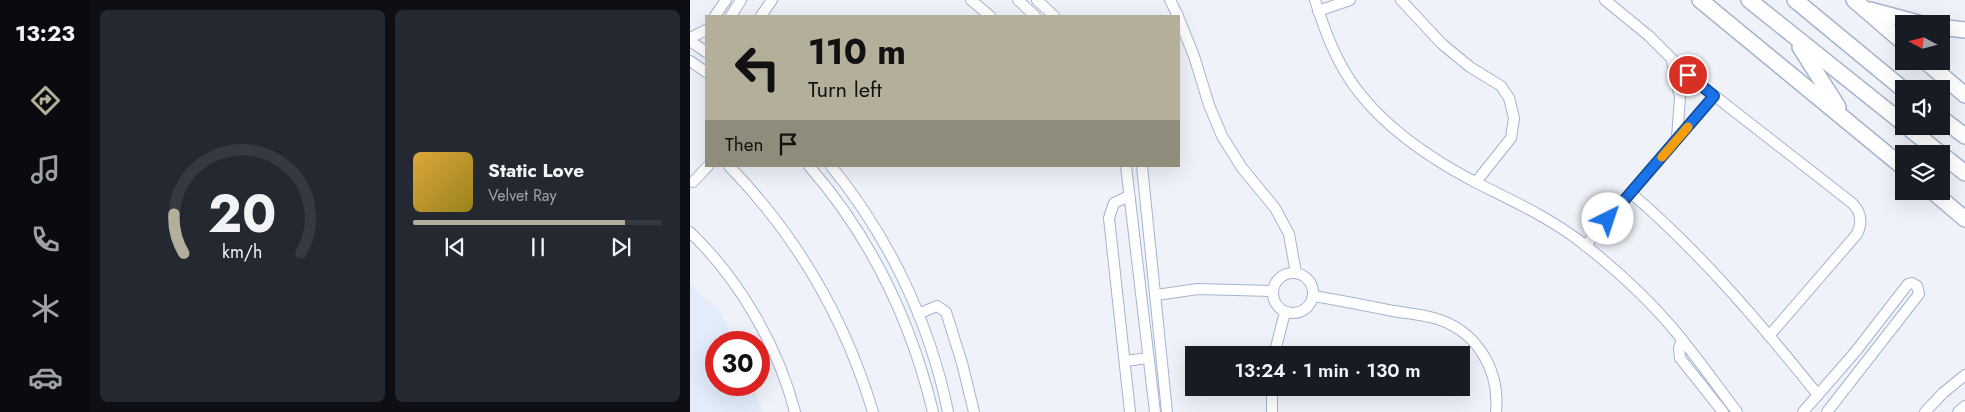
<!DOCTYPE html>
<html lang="en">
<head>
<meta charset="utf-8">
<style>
	:root { --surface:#171b24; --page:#242831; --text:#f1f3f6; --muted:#9ea1a6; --line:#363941; --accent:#b4af9a }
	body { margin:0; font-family:Jost,sans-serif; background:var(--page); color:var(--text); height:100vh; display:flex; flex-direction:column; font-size:19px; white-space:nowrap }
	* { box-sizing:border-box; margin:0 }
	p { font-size:16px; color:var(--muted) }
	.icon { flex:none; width:28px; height:28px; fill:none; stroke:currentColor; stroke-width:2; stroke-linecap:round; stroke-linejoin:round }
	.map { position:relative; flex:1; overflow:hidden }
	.details { display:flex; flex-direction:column; gap:10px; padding:10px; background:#0d0f14; width:600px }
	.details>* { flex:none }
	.banner { position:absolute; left:15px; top:15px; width:475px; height:152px; border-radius:0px; box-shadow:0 5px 20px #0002; background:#b4af9a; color:#111; overflow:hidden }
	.needle { width:32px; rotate:277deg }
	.controls { position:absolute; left:1205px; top:15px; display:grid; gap:10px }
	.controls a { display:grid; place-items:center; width:55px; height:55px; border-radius:0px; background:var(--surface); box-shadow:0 5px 20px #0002; font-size:25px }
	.speed { position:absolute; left:15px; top:331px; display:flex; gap:10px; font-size:25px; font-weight:700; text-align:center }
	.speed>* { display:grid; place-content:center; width:65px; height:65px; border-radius:50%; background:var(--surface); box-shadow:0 5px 20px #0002; line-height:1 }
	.speed .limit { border:8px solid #d22; background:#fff; color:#111 }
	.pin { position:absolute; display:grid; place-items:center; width:42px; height:42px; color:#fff; margin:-21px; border:2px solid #fff; border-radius:50%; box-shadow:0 1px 5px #0007 }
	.me { position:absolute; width:55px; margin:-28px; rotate:41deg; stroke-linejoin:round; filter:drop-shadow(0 0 4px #0008) }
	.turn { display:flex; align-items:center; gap:18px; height:105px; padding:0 20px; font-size:22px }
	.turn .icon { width:65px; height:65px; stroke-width:2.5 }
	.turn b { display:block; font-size:35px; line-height:42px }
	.then { display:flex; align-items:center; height:48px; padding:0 20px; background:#0003; gap:10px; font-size:19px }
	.details .tile { flex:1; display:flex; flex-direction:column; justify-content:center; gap:8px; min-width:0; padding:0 18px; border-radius:8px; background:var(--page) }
	.details .dial { align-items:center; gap:0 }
	.dial svg { height:130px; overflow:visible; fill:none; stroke:var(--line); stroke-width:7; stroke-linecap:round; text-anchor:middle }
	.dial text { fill:var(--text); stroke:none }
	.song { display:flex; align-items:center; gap:15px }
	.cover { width:60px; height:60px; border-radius:8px; background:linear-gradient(135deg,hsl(40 70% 55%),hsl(50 70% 35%)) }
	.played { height:5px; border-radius:2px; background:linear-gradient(90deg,var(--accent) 85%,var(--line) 85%) }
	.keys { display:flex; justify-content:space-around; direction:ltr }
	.details .tiles { flex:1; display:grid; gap:10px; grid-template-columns:repeat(2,1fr) }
	.trip { position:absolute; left:495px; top:346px; width:285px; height:50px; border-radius:0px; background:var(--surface); box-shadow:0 5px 20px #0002; font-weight:600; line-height:50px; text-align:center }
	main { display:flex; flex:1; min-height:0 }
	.menu { display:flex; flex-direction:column; width:90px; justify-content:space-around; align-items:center; background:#090b0e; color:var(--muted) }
	.menu .icon { width:35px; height:35px }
	.menu .active { color:var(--accent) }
	.menu b { font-size:22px; color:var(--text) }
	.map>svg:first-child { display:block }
</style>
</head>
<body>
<main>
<nav class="menu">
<b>13:23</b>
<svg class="icon active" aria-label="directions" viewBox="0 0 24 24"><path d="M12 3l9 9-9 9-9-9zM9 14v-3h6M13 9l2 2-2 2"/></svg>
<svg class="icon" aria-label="music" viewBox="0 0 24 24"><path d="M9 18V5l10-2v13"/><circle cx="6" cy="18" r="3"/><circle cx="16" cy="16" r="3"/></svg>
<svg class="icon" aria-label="phone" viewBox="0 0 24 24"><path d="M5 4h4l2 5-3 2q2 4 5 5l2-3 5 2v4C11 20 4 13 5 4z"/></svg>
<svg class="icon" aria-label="climate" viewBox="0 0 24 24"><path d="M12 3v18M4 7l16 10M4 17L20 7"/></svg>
<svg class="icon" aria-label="car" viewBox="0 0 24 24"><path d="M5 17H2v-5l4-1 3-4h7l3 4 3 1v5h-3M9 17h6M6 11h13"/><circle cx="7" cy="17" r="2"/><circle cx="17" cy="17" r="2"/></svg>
</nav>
<section class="details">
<div class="tiles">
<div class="tile dial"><svg viewBox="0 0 100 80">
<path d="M14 69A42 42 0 1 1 86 69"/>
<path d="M14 69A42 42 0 0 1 8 45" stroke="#b4af9a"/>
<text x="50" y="56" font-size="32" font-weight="700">20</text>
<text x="50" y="72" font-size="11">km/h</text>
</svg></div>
<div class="tile">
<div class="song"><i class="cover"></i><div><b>Static Love</b><p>Velvet Ray</p></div></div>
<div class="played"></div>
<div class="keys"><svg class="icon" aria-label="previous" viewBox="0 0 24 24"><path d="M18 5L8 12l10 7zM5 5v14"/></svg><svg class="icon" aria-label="pause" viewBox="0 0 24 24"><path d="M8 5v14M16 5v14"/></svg><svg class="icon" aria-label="next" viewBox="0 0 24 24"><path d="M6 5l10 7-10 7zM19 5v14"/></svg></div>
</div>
</div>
</section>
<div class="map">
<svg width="1275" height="412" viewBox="0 0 1275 412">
	<rect width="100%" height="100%" fill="#eff3f9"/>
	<polygon fill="#e3ecfb" points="0,284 30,311 44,342 26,342 26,385 62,385 73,412 0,412"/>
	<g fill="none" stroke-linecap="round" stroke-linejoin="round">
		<g stroke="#a3b4d1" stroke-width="12">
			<g id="minor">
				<polyline points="281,0 300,16"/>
				<polyline points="328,0 345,16"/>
				<polyline points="347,0 364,16"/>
				<polyline points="480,0 488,16"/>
				<path d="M625,0C632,22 639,43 650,63C678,117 735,156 787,183C825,202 862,219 895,245C925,269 955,296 980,325C1004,353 1025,383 1047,412"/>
				<polyline points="711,0 752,44 780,67 811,86 819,98 824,118 821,138 786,182"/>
				<path d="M915,0L959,36L998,75L1162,203C1171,212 1173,222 1167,234L1079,336"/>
				<polyline points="628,11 660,0"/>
				<polyline points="25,16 36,0"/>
				<polyline points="41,16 51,0"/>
				<polyline points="71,16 82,0"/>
				<polyline points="489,19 504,56 519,105 532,136 552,168 585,208 599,234 606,273"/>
				<polyline points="0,38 16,30"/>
				<polyline points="0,41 16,52"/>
				<polyline points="0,61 16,72"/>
				<polyline points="982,61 990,97 987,138"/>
				<path d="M39,166C107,236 155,319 183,412"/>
				<path d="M119,166C181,237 221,321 243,412"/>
				<path d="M141,166C199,237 240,323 258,412"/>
				<polyline points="436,166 465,412"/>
				<polyline points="452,166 477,412"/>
				<polyline points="3,182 18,166"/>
				<path d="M941,193C1011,253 1070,323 1128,395"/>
				<polyline points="439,196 424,203 419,218 440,412"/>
				<path d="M0,232C49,279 88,346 105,412"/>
				<polyline points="895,246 1024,96"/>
				<circle cx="603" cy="293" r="20"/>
				<polyline points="466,295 508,289 583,291"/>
				<path d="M623,296C648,300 673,305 698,310C713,313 729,314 744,318C787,330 810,370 806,412"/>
				<polyline points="228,314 247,306 256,312 272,363 284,412"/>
				<polyline points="992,339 989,348 990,358 1033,412"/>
				<polyline points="584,355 595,312"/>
				<polyline points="435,361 458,358"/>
				<polyline points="582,388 582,412"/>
				<polyline points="1113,412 1166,351 1218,284 1222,283 1227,286 1229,294 1137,412"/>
				<polyline points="1235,412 1253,393 1275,375"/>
				<polyline points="1268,412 1275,406"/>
			</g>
		</g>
		<g stroke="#a3b4d1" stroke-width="18">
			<g id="highway">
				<polyline points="1010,0 1214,168"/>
				<polyline points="1059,0 1214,124"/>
				<polyline points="1105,0 1214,90"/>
				<polyline points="1164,0 1214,43"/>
				<polyline points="1180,10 1232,24"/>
				<polyline points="1251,27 1275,30"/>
				<polyline points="1110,47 1148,107"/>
				<polyline points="1235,61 1275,95"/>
				<polyline points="1251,118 1275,136"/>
				<polyline points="1216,126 1251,154"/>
				<polyline points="1251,154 1275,173"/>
				<polyline points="1242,191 1275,219"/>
			</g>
		</g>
		<use href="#minor" stroke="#fff" stroke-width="10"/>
		<use href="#highway" stroke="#fff" stroke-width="15"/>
	</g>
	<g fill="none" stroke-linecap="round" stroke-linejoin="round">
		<g stroke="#114b97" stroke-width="12">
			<polyline id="route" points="918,219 1024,96 998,75"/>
		</g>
		<use href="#route" stroke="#1a73e8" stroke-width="9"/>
		<polyline stroke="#f59e0b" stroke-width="9" points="972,157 998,127"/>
	</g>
</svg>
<div class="controls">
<a><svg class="needle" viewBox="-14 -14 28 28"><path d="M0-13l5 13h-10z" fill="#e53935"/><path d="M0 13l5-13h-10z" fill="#9ea1a6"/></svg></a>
<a><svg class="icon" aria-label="sound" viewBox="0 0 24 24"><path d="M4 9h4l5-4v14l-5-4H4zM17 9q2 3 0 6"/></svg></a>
<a><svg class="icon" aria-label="layers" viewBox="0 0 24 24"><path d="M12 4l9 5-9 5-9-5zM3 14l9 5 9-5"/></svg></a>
</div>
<div class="speed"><div class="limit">30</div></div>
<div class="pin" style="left:998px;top:75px;background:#d93025"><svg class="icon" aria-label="arrive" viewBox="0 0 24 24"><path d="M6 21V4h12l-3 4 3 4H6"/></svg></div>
<svg class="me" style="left:918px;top:219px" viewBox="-20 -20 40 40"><circle r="19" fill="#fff"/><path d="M0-13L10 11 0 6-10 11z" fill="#1a73e8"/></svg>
<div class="trip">13:24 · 1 min · 130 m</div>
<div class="banner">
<div class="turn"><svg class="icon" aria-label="left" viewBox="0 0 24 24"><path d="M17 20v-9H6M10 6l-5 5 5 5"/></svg><div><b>110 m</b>Turn left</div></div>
<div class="then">Then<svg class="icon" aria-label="arrive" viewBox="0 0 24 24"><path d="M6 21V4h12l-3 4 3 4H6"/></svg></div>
</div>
</div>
</main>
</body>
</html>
